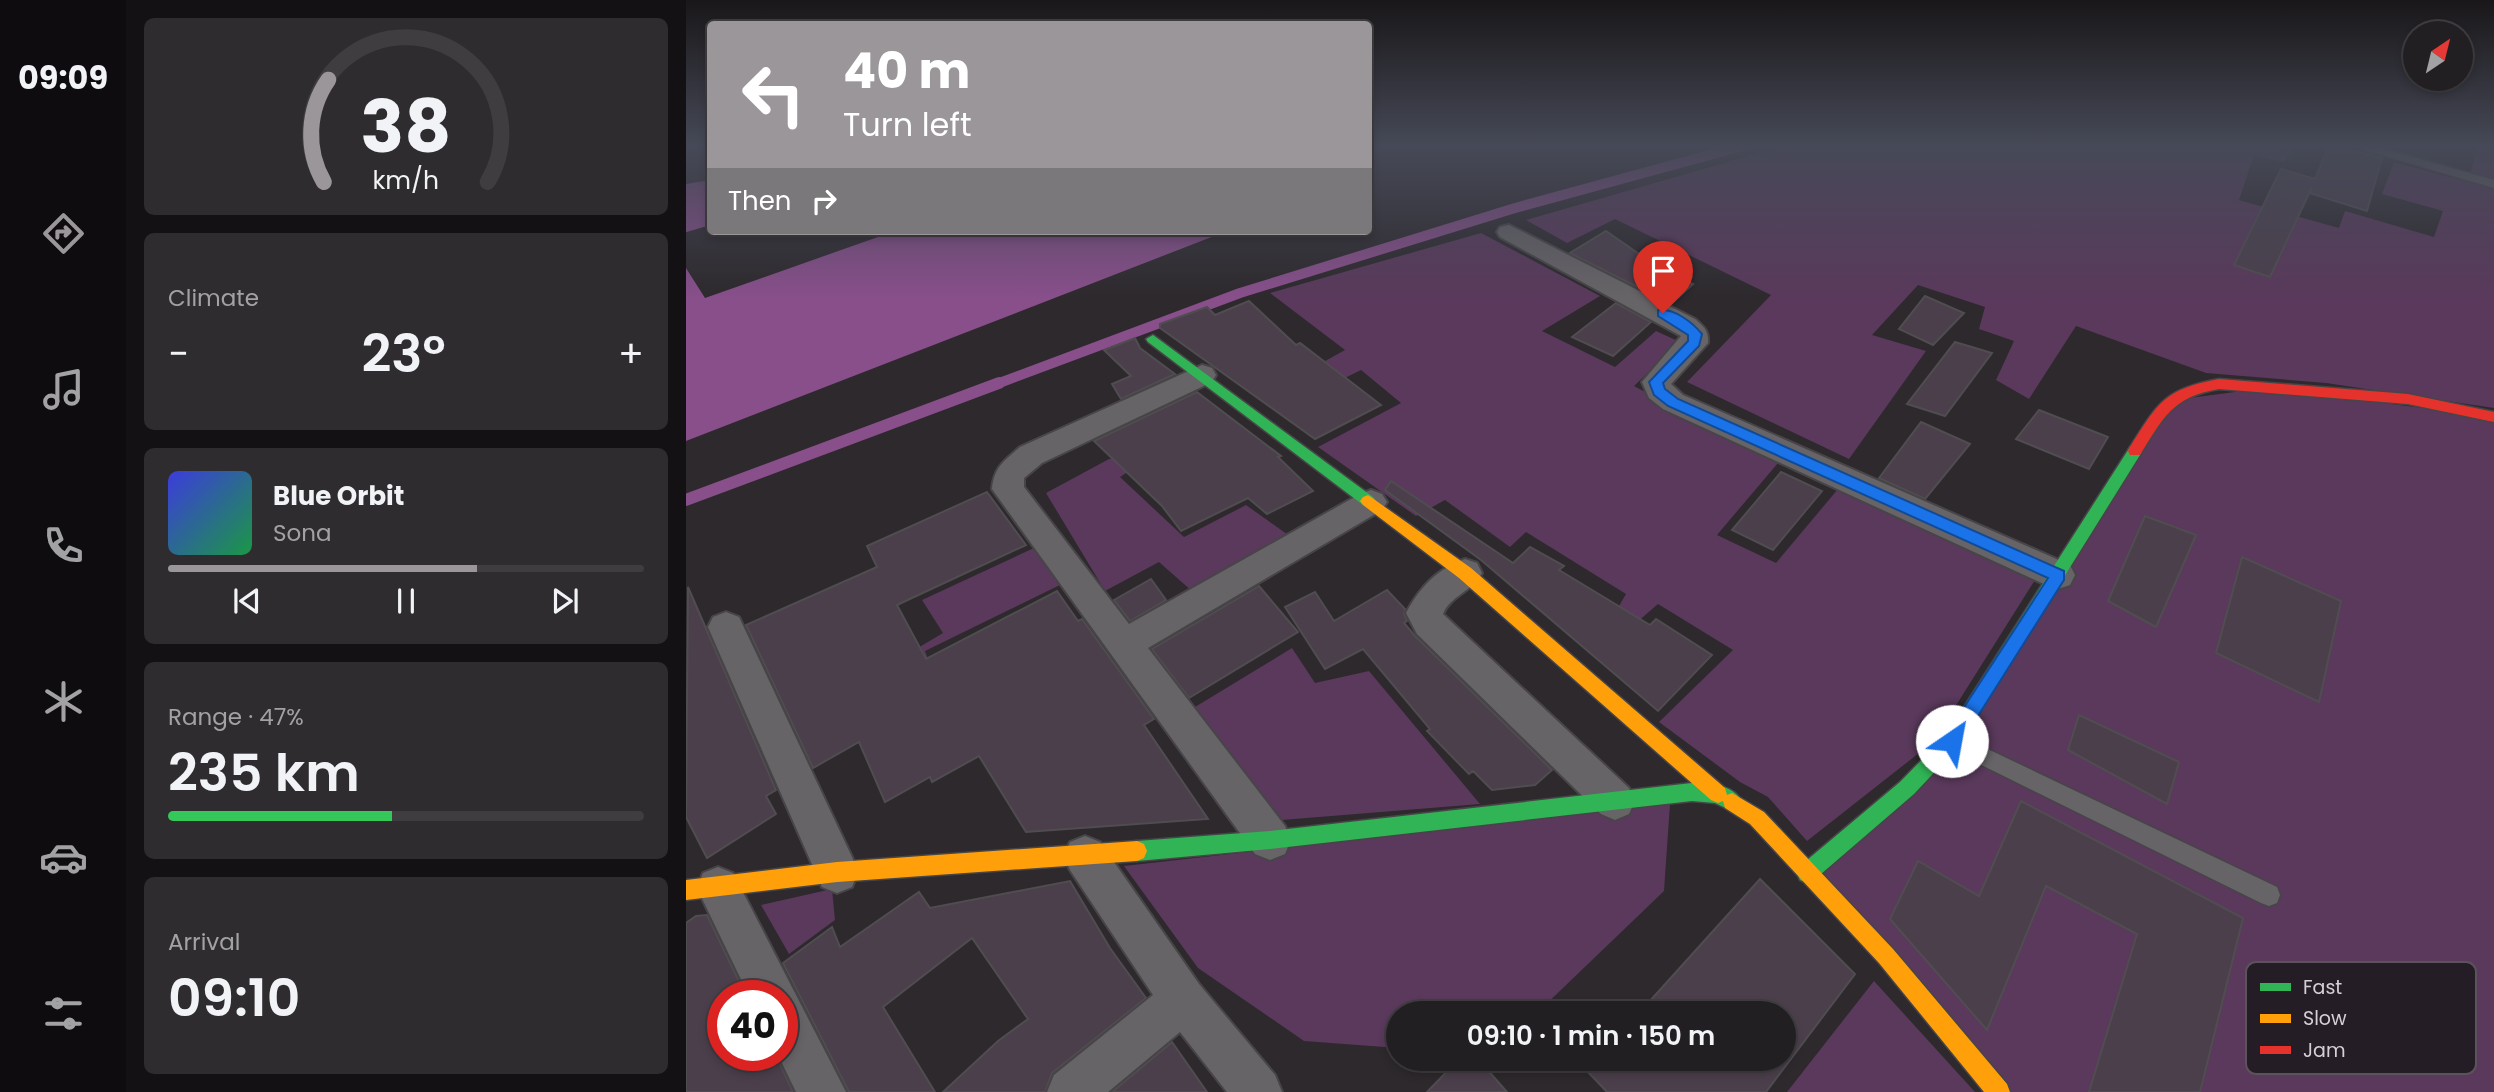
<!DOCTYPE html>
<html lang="en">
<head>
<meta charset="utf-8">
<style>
	:root { --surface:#221f22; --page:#2e2c2f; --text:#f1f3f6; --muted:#a2a2a5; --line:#3f3d40; --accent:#9a969a }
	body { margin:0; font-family:Poppins,sans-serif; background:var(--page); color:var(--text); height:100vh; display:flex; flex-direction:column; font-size:26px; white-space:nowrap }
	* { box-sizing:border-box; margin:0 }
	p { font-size:23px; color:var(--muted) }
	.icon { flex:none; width:38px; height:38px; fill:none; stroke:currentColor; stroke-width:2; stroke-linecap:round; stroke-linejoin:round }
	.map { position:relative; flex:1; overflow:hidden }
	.panel { display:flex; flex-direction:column; gap:18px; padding:18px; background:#131113; width:560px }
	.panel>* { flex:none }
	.banner { position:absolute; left:21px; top:21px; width:665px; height:214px; border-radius:7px; box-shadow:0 4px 10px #0003,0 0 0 2px var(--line); background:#9a969a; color:#fff; overflow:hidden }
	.needle { width:46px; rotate:35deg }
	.tools { position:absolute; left:1717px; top:21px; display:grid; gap:14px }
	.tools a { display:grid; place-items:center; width:70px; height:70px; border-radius:50%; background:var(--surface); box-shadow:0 4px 10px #0003,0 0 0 2px var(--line); font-size:35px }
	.speed { position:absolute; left:21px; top:980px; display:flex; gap:14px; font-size:35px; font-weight:700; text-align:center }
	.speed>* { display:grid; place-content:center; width:91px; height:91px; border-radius:50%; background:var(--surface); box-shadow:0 4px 10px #0003,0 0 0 2px var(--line); line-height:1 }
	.speed .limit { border:10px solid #d22; background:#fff; color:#111 }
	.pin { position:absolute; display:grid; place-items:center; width:60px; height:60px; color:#fff; margin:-72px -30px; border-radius:50% 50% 50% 0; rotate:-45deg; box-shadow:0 0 7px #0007 }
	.pin .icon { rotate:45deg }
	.me { position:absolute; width:77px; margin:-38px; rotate:33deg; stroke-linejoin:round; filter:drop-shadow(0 0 5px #0008) }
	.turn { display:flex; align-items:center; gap:24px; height:147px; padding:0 21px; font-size:32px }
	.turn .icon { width:91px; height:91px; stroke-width:2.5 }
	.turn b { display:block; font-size:49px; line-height:60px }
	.then { display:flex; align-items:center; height:66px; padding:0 21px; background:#0003; gap:14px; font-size:26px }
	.big { font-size:52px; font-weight:600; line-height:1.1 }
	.panel .card { flex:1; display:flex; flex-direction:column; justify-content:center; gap:10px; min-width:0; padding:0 24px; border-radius:10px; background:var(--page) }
	.panel .dial { align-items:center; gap:0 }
	.dial svg { height:182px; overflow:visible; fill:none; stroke:var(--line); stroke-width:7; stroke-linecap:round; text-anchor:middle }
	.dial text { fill:var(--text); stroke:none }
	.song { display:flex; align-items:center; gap:21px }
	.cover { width:84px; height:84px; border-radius:10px; background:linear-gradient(135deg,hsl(240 70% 55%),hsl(140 70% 35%)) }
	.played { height:7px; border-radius:4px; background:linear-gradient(90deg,var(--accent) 65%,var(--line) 65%) }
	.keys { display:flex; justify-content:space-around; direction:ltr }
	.heat { display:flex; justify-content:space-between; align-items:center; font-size:38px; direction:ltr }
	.charge { height:10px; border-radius:5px; background:linear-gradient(90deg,#34c759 47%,var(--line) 0) }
	.trip { position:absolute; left:700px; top:1001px; width:410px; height:70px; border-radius:35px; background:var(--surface); box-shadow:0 4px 10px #0003,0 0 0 2px var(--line); font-weight:600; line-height:70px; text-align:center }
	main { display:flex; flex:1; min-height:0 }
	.dock { display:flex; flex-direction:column; width:126px; justify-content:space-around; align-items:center; background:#0e0c0e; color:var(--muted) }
	.dock .icon { width:49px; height:49px }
	.dock .current { color:var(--accent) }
	.dock b { font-size:32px; color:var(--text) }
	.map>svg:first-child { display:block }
</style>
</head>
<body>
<main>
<nav class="dock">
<b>09:09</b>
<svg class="icon current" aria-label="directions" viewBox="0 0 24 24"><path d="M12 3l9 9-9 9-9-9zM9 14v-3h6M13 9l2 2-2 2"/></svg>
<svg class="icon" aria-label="music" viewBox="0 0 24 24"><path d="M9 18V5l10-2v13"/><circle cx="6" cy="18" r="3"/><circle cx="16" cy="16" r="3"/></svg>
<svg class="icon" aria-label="phone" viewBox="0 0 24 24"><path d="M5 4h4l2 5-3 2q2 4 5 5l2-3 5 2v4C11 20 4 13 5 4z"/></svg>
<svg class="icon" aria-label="climate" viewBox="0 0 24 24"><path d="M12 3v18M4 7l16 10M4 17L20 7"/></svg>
<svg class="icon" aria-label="car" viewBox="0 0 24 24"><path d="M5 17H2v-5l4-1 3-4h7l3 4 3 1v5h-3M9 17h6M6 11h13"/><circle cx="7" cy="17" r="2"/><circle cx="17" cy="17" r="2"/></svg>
<svg class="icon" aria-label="filters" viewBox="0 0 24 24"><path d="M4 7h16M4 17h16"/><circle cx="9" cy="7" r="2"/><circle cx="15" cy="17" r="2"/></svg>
</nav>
<section class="panel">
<div class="card dial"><svg viewBox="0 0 100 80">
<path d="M14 69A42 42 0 1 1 86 69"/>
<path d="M14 69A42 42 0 0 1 16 24" stroke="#9a969a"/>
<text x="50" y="56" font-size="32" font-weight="700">38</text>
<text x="50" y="72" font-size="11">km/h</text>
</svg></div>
<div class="card"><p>Climate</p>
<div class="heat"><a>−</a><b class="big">23°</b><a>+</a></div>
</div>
<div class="card">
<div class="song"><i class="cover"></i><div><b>Blue Orbit</b><p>Sona</p></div></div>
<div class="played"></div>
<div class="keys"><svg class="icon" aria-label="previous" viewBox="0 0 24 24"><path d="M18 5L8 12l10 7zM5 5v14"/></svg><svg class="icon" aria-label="pause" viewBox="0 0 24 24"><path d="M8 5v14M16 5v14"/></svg><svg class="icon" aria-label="next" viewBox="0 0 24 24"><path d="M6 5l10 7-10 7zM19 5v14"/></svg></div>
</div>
<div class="card"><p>Range · 47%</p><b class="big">235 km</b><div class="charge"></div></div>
<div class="card"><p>Arrival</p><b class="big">09:10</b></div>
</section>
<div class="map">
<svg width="1808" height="1092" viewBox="0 0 1808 1092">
	<rect width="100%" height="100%" fill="#2d292d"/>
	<g fill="#5a395c">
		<polygon points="1101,145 1610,145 1598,162 1568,155 1553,200 1653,228 1659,211 1748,237 1757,211 1696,194 1708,162 1808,189 1808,408 1640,383 1520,373 1390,326 1343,399 1310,380 1328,341 1293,329 1299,307 1232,285 1186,335 1240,351 1163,459 1001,382 1085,295 929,219 881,243 840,220"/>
		<polygon points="1793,145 1808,145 1808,179 1784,173"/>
		<polygon points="795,233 914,296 856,331 929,367 970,331 994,342 948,386 1092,463 1031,535 1090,563 1152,489 1349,580 1247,742 1121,841 1082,797 1054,782 973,722 1047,650 972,604 950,623 933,606 940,594 840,532 824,547 759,500 730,516 632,447 715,403 675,370 594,410 576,396 659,350 584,293"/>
		<polygon points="1579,388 1808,417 1808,1092 1313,1092 1121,873 1266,741 1481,401"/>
		<polygon points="454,456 461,460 434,477 498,537 560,505 605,537 507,592 473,562 419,591 360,493 423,459"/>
		<polygon points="348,548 376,584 239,651 251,683 151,696 257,633 236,600"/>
		<polygon points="606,648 629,683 683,671 794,804 596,820 509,707"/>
		<polygon points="984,804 978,891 853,1011 712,1013 712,1048 618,1041 512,968 438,866"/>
		<polygon points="146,889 149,920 103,954 75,905"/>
		<polygon points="1188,981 1289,1092 1101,1092"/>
	</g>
	<polygon fill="#884f8b" points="209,231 541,231 0,441 0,268 19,298"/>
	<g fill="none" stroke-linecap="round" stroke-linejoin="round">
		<g stroke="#884f8b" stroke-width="10">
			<polyline points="0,227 24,220"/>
			<polyline points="308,385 554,293 829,208 1060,145"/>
		</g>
		<polyline stroke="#884f8b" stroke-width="12" points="0,500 313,383"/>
		<polygon fill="#884f8b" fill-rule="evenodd" points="24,180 24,198 0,202 0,184"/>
		<polygon fill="#884f8b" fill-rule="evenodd" points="24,184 24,217 0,224 0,190"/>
	</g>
	<g fill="#4b3f4c" stroke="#504d50" stroke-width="2">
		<polygon points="1643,145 1696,158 1681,211 1624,193 1626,187 1584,277 1548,265 1595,169 1629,179"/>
		<polygon points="920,231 979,272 1007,284 985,304 884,253"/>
		<polygon points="1239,296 1278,313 1247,345 1213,329"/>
		<polygon points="563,301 610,345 614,343 695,405 629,439 474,328 474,324 521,307 529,315"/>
		<polygon points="930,303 965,322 927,356 886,337"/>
		<polygon points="449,338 454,348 489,374 435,399 426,384 445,376 418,350"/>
		<polygon points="1269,342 1306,353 1259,416 1221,404"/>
		<polygon points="511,392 595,456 592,457 627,491 581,514 562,498 495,531 476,506 408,441"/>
		<polygon points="1353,410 1422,437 1403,469 1330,439"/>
		<polygon points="1235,422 1284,444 1239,499 1193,478"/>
		<polygon points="1095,472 1136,491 1087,550 1046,530"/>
		<polygon points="705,481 827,563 844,547 878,566 873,570 964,625 970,619 1026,655 972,711 795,560 699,490"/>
		<polygon points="301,492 340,545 211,605 240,659 371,591 392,621 396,619 468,719 458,725 522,819 340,832 293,756 246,782 244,777 199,802 173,742 127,768 60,625 191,567 181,546"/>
		<polygon points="1459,516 1510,535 1470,627 1422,601"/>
		<polygon points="1556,557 1655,601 1633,702 1530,653"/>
		<polygon points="465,579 480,600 444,621 428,600"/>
		<polygon points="573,586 612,632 503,698 466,649"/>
		<polygon points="2,587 90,790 80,796 90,814 21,858 0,817"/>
		<polygon points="701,590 719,609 718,614 721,621 718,623 729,636 866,770 849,785 806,790 787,771 783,774 741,731 744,729 677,649 639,669 599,607 629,592 648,621"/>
		<polygon points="1393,715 1493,762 1481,804 1382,750"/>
		<polygon points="1335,801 1557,918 1514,1092 1403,1092 1451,934 1360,886 1301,1030 1204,919 1232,861 1293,896"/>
		<polygon points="1074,879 1169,974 1080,1092 921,1092 901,1071 913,1059 1097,1059 1097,1013 953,1013"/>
		<polygon points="384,881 424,948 460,998 366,1073 359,1092 257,1092 312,1041 342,1019 286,938 197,1007 249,1092 163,1092 97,963 146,927 154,947 233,892 244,908"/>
		<polygon points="21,915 60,996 37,996 37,1055 90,1055 107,1092 0,1092 0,923 10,916"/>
		<polygon points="486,1042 521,1092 426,1092"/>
		<polygon points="773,1059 792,1059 821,1092 741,1092"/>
	</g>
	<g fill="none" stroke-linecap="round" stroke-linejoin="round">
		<g stroke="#474547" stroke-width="3">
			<g id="lane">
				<polygon points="1663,145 1683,145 1808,180 1808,188"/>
				<polygon points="1266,732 1591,887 1594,895 1591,903 1583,906 1575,903 1259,747 1256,741 1259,735"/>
			</g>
		</g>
		<g stroke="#474547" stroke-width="4">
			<g id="street">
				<path d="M823,225L1009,319C1018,327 1023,331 1022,343L985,384L997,395L1384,565L1389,575L1384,585L1372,589L1360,585L977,409L963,398L956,382L995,336L814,237L811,232L814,227Z"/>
				<path d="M516,365L526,368L530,375L526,382L356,463L338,478V487L443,624L674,494L685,490L696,494L701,502L696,510L462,648L599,826L605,840L599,854L584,860L569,854L306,489C308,467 318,461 334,447Z"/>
				<path d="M779,559L791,563L796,573C787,591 764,596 757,614L943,788L949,801L943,814L929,820L915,814L731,634L720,613C734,587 751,569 779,559Z"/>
				<polygon points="40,612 53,617 166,857 172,872 166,887 151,893 136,887 22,627 27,617"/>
				<polygon points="399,836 414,842 513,984 589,1075 596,1092 541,1092 494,1032 422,1092 361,1092 368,1075 467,995 384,870 378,856 384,842"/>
				<polygon points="32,867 47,873 160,1092 110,1092 92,1055 96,1055 96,996 63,996 11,888 17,873"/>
			</g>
		</g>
		<g stroke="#474547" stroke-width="3">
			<g id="fast">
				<polygon points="467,335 687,497 690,501 687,505 677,505 462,342 460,339"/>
				<polygon points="1449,446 1456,451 1454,455 1272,747 1228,794 1128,880 1121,883 1114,880 1111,873 1114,866 1214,782 1260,735 1444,447"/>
				<path d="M1006,783C1023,784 1048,784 1056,802L1053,808L1046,811L1029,803L1006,801L584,849L451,861L444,858L441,851L444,844L451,841L584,831Z"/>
			</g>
		</g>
		<g stroke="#474547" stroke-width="3">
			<g id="slow">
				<polygon points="682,495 785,568 1039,788 1041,795 1046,793 1078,812 1207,949 1321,1084 1324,1092 1298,1092 1193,963 1064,824 1039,808 1037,801 1032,803 1025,800 773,578 677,505 674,501 677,497"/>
				<polygon points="451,841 458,844 461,851 458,858 451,861 151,882 0,900 0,880 151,862"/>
			</g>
		</g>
		<g stroke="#474547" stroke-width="3">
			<path id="jam" d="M1533,379L1722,394L1808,412V422L1722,404L1533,389C1486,397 1478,417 1454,455H1444L1442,451L1444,447C1472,403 1478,389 1533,379Z"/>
		</g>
		<use href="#lane" fill="#676467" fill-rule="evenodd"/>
		<use href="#street" fill="#676467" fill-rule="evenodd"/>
		<use href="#fast" fill="#30b455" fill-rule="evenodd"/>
		<use href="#slow" fill="#ff9f0a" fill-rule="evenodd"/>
		<use href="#jam" fill="#e5322d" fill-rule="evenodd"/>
	</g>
	<linearGradient id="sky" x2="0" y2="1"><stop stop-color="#191719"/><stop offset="0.49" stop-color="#464957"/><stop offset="1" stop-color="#464957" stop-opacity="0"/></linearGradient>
	<rect width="1808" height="298" fill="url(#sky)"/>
	<path fill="#1a73e8" stroke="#114b97" stroke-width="2" d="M972,310C988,308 1006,322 1016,334L1013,346L977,383L979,389L992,399L1378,571V580L1273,746H1260L1257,741L1260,735L1362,578L982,406L968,395L963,382L1002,341V335L972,316Z"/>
	<rect x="1560" y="962" width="230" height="112" rx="10" fill="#251d25" stroke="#5a535a" stroke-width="2"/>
	<rect x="1574" y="983" width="31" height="8" fill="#30b455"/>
	<rect x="1574" y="1014" width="31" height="9" fill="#ff9f0a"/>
	<rect x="1574" y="1046" width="31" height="8" fill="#e5322d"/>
	<g font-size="19" fill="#d5d0d5">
		<text x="1617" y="994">Fast</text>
		<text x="1617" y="1025">Slow</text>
		<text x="1617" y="1057">Jam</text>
	</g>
</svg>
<div class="tools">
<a><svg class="needle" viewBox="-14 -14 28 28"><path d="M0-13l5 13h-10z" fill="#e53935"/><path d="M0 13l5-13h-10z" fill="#a2a2a5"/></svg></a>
</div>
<div class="speed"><div class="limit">40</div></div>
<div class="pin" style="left:977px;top:313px;background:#d93025"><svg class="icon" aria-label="arrive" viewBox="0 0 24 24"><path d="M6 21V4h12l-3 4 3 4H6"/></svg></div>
<svg class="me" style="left:1266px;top:741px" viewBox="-20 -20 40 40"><circle r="19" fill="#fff"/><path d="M0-13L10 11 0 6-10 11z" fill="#1a73e8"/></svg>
<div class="trip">09:10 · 1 min · 150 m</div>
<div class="banner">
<div class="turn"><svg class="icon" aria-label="left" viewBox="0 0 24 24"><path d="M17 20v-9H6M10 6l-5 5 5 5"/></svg><div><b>40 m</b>Turn left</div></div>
<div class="then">Then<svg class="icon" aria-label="right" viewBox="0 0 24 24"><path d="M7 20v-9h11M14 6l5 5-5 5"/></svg></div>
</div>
</div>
</main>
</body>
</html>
